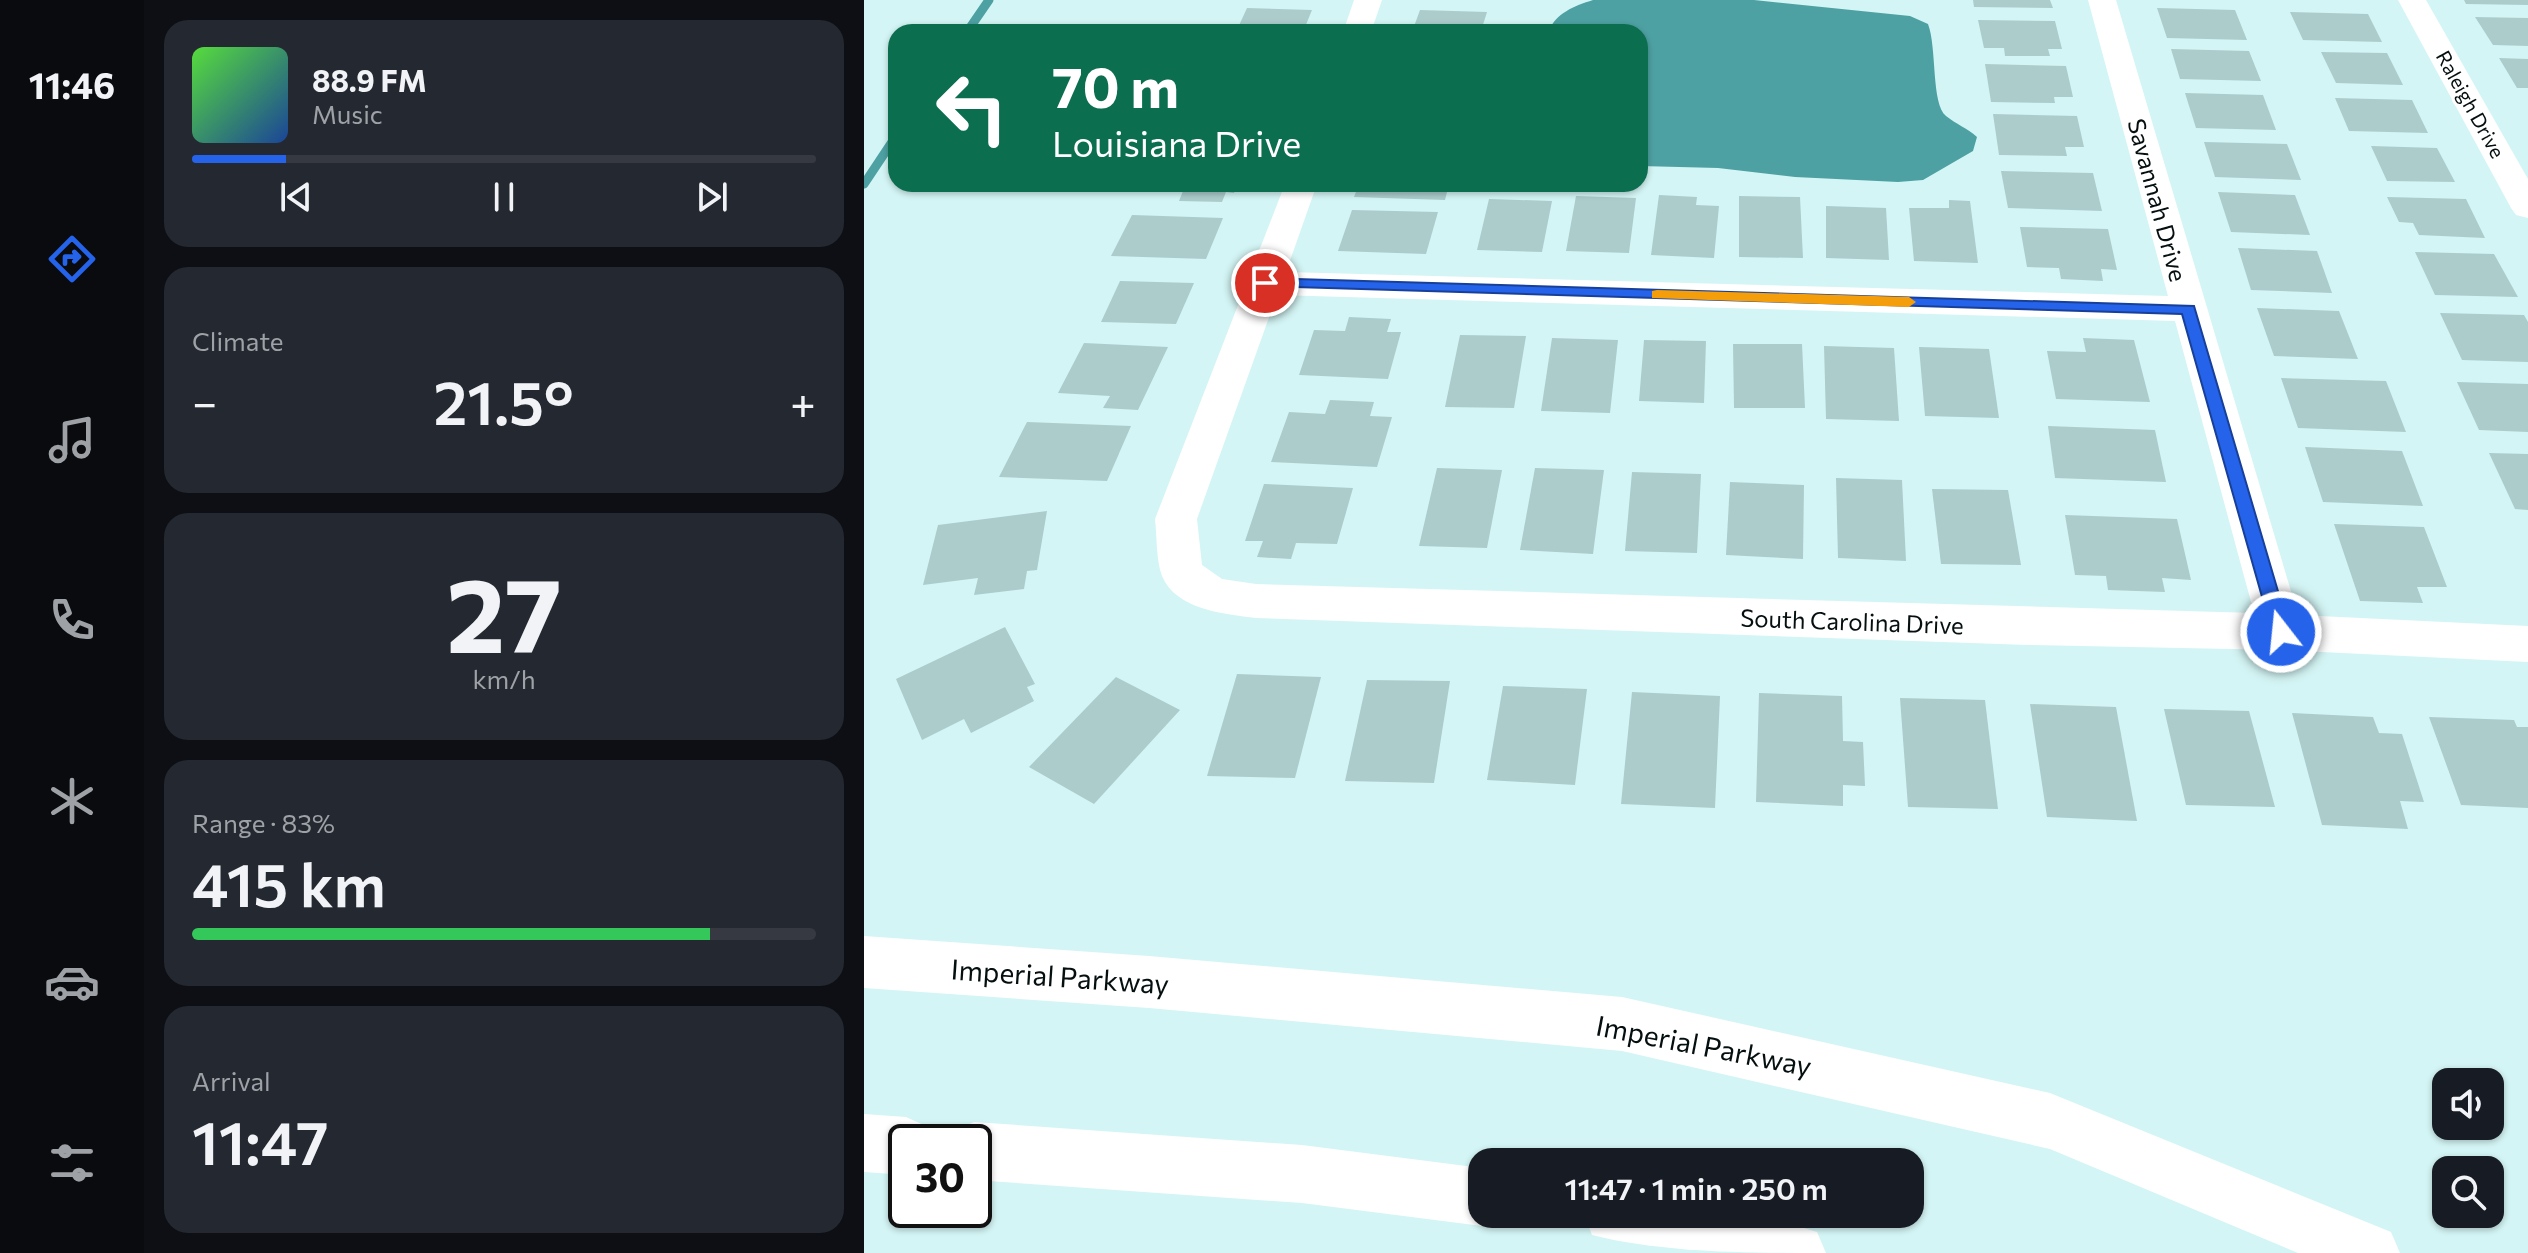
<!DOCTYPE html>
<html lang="en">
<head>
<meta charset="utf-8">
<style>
	:root { --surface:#171b24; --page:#242831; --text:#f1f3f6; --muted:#9ea1a6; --line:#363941; --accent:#2563eb }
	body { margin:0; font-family:Commissioner,sans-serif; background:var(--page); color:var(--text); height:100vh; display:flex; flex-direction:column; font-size:30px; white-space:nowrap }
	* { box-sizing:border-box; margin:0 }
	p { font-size:26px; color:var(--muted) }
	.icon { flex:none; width:44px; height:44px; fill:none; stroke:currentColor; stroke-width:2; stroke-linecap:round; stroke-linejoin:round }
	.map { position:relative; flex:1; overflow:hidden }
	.panel { display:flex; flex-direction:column; gap:20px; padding:20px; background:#0d0f14; width:720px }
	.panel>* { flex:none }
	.top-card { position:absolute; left:24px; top:24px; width:760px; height:168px; border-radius:24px; box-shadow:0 2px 6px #0004; background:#0b6e4f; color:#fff; overflow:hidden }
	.buttons { position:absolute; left:1568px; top:1068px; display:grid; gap:16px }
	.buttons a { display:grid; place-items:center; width:72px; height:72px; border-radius:16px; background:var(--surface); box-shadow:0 2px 6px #0004; font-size:40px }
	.speed { position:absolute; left:24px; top:1124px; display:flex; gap:16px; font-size:40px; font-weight:700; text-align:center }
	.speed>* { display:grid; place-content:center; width:104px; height:104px; border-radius:50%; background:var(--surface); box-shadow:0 2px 6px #0004; line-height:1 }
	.speed .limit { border:4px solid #111; border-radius:12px; background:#fff; color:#111 }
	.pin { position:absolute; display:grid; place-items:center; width:68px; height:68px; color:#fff; margin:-34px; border:4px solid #fff; border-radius:50%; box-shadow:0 2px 8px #0007 }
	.me { position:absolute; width:88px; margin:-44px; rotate:344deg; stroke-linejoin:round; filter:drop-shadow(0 0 6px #0008) }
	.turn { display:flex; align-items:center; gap:28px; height:168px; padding:0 32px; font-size:36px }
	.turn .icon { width:104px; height:104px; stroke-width:2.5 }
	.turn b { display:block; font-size:56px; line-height:68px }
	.big { font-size:60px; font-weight:600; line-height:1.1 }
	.panel .card { flex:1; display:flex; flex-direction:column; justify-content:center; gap:12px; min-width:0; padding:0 28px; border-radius:24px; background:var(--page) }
	.panel .dial { align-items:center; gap:0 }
	.dial b { font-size:104px; line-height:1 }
	.song { display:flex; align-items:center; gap:24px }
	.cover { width:96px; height:96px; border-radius:12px; background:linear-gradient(135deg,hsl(110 70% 55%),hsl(220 70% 35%)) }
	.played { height:8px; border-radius:4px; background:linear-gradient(90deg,var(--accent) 15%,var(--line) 15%) }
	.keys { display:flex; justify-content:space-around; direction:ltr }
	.heat { display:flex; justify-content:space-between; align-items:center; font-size:44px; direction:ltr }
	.charge { height:12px; border-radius:6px; background:linear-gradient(90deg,#34c759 83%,var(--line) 0) }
	.trip { position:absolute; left:604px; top:1148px; width:456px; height:80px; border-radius:24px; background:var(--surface); box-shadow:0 2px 6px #0004; font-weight:600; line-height:80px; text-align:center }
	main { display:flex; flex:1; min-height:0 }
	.tabs { display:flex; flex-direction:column; width:144px; justify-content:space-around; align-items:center; background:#090b0e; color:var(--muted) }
	.tabs .icon { width:56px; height:56px }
	.tabs .on { color:var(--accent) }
	.tabs b { font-size:36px; color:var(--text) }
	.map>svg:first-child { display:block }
</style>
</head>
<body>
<main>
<nav class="tabs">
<b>11:46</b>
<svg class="icon on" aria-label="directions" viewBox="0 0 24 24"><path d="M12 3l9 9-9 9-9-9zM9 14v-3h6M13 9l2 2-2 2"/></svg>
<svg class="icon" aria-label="music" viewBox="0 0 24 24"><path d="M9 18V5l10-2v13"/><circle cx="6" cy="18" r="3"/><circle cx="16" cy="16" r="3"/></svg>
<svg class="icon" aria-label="phone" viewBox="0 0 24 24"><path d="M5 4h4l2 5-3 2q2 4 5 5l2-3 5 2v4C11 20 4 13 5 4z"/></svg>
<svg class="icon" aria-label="climate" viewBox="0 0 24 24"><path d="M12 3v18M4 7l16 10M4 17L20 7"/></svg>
<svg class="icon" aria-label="car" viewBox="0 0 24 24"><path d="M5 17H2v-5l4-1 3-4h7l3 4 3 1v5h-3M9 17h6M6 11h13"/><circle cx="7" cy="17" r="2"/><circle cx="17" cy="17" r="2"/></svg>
<svg class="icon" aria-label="filters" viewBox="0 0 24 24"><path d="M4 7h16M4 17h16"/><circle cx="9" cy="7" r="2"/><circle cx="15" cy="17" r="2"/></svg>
</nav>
<section class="panel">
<div class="card">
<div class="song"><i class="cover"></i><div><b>88.9 FM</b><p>Music</p></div></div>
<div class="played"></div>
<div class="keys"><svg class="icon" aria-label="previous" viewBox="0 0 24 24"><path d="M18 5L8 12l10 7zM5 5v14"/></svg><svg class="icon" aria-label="pause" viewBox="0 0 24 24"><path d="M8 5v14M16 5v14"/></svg><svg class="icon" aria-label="next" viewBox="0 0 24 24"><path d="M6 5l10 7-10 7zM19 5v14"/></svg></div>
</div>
<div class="card"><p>Climate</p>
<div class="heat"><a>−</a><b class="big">21.5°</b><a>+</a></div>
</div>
<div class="card dial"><b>27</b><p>km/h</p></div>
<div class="card"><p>Range · 83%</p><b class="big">415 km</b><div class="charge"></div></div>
<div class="card"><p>Arrival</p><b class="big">11:47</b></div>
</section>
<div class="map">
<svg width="1664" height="1253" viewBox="0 0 1664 1253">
	<rect width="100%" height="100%" fill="#d4f5f5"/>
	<path fill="#4ea1a3" d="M729,0H890L1046,16L1064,24C1073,47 1067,104 1082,116C1092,124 1103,128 1113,137L1109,151L1059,180L1034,182L931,177L854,168L776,166V32H684C692,13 710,6 729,0Z"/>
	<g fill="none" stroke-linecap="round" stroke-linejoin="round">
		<g stroke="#4ea1a3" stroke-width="9">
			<polyline points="103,32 125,0"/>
			<polyline points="0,184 32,136"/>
		</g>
	</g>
	<g fill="#accccc">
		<polygon points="1109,0 1186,0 1189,8 1110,7"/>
		<polygon points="1600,0 1664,0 1664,5 1602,4"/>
		<polygon points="383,8 448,10 439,32 372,32"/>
		<polygon points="1293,8 1371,10 1383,40 1303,38"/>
		<polygon points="556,10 623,12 617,31 548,32"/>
		<polygon points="1426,12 1504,14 1518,42 1439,40"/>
		<polygon points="1611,17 1664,18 1664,46 1629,45"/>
		<polygon points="1114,20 1191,21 1198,49 1184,49 1186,56 1141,56 1140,48 1120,48"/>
		<polygon points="1307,49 1385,51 1397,81 1316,79"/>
		<polygon points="1457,52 1523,53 1539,85 1472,83"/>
		<polygon points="1635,58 1664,59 1664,88 1653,88"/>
		<polygon points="1121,64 1202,66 1209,97 1190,97 1191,103 1127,102"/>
		<polygon points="1321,93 1399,95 1412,130 1332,128"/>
		<polygon points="1471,98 1548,100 1564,133 1485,131"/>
		<polygon points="1129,114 1213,116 1220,147 1201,147 1203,156 1135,155"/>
		<polygon points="1340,142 1423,144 1437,180 1351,177"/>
		<polygon points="1507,146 1573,148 1591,182 1523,181"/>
		<polygon points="1137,171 1229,173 1238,211 1144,208"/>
		<polygon points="289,184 374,184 370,193 362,192 358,202 315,201 319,191 285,190"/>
		<polygon points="495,184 585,184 581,200 490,197"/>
		<polygon points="1354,192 1431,195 1446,235 1367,232"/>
		<polygon points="795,195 833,197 832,205 855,206 850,258 787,255"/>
		<polygon points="712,196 772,198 765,253 702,251"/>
		<polygon points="875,196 936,197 939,258 875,257"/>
		<polygon points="1523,197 1602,199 1621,238 1555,235 1549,223 1535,222"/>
		<polygon points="625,199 688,201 678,252 613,250"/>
		<polygon points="1085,200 1106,201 1114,263 1050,261 1045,208 1085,208"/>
		<polygon points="962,206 1022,208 1025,260 962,258"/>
		<polygon points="488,210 574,212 562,254 474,251"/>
		<polygon points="268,215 359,218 342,259 247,256"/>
		<polygon points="1156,227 1244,229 1253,270 1237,269 1239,281 1197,279 1195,268 1163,267"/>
		<polygon points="1374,248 1453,251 1468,293 1387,290"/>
		<polygon points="1551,252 1630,254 1654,297 1571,295"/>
		<polygon points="256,281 330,283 312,324 237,322"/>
		<polygon points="1393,308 1475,311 1494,359 1410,356"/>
		<polygon points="1576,313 1660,315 1664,322 1664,362 1598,360"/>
		<polygon points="485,317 527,319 523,332 537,332 524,379 435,375 450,330 481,331"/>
		<polygon points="596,335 662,336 650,408 581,407"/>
		<polygon points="688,338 754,340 746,413 677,411"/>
		<polygon points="1219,338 1270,340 1286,402 1192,399 1183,351 1222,352"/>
		<polygon points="780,340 842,341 840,403 775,401"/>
		<polygon points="220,343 304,347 274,410 239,408 246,396 194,393"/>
		<polygon points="869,344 938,344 941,408 870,408"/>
		<polygon points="960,346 1030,348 1035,421 962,419"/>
		<polygon points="1055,347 1125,349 1135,418 1061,416"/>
		<polygon points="1417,378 1522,381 1542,432 1434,428"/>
		<polygon points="1593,382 1664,384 1664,432 1615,430"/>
		<polygon points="466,400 510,402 506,416 528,417 513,467 407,462 425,412 461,414"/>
		<polygon points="163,422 267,426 243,481 135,477"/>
		<polygon points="1184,426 1291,430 1302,482 1191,478"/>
		<polygon points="1441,447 1538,451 1559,506 1459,502"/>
		<polygon points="1625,453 1664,454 1664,510 1651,509"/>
		<polygon points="573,468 638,470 623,548 555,546"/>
		<polygon points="671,468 740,470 729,554 656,550"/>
		<polygon points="768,472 837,474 833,553 761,551"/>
		<polygon points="972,478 1038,480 1042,561 974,558"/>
		<polygon points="866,482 940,485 939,559 862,555"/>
		<polygon points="400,484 489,488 473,544 432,543 427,559 393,557 399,541 381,541"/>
		<polygon points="1068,489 1144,490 1157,565 1077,564"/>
		<polygon points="183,511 173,570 163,571 160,589 110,595 114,578 59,585 74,525"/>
		<polygon points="1201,515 1313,519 1327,580 1298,578 1301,592 1244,590 1242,576 1211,575"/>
		<polygon points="1470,524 1560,527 1583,587 1553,587 1559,603 1496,601"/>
		<polygon points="141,627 171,684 163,687 170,701 107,733 100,719 58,740 32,679"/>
		<polygon points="373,674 457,677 431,778 343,776"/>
		<polygon points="252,677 316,710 230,804 165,767"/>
		<polygon points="503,680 586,681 570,783 481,781"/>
		<polygon points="639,686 723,689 711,785 623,780"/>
		<polygon points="768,692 856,696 851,808 757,804"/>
		<polygon points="895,693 978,696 979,741 999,742 1001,786 979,785 979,806 892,802"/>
		<polygon points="1036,698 1121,700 1134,809 1044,807"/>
		<polygon points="1166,704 1252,707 1273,821 1183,817"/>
		<polygon points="1300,709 1385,711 1411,807 1322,805"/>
		<polygon points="1428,713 1509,717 1515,733 1538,734 1560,802 1536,801 1544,829 1458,825"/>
		<polygon points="1565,717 1650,720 1653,727 1664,727 1664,808 1597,805"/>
	</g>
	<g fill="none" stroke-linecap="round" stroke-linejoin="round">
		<g fill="#fff" fill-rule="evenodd">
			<polygon points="490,0 518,0 507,32 479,32"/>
			<path d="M1224,0H1252L1434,615L1664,626V662L1417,650L1164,645L392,618C361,614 312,610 298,576C292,560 293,536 291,519L421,184H453L422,272L1304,296ZM413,295L1311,321L1390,613L392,584L358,579L338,565L333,519Z"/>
			<polygon points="1534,0 1562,0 1664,179 1664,218 1652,215 1647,208"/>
		</g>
		<g fill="#fff" fill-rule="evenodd">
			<polygon points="0,936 285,956 758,997 1186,1093 1527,1232 1536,1253 1434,1253 1186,1149 758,1051 285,1008 0,988"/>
			<polygon points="0,1114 42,1117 62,1126 69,1142 42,1142 42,1175 0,1172"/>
			<polygon points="110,1122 438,1145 618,1168 618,1214 640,1214 639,1218 618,1226 438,1203 110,1180 110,1142 85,1142 90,1131"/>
			<path d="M720,1214H893L953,1232L962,1253C886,1253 799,1253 728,1235Z"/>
		</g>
	</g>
	<polygon fill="#2563eb" stroke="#184099" stroke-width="2" points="401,278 1330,306 1426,632 1424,637 1411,637 1408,632 1318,314 396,286 396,280"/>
	<polygon fill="#f59e0b" points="793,290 1045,297 1052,302 1045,307 788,298 788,291"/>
	<g text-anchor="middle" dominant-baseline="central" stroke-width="6" stroke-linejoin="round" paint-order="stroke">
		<g font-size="20" fill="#050f10" stroke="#fff">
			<text transform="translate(1607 104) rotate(61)">Raleigh Drive</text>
		</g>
		<g font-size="24" fill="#050f10" stroke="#fff">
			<text transform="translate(1294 200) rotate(75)">Savannah Drive</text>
			<text transform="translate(988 621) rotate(2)">South Carolina Drive</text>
		</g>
		<g font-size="28" fill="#050f10" stroke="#fff">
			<text transform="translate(196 976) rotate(4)">Imperial Parkway</text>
			<text transform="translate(840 1045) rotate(11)">Imperial Parkway</text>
		</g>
	</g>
</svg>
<div class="buttons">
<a><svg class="icon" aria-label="sound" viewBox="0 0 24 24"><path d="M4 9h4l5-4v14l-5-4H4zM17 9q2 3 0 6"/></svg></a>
<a><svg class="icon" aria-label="search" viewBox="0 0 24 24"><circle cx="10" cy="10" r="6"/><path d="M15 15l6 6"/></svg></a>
</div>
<div class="speed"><div class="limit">30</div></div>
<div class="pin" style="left:401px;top:283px;background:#d93025"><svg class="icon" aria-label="arrive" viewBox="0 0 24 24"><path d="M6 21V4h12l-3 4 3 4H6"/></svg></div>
<svg class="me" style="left:1417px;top:632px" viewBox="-20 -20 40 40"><circle r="17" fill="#2563eb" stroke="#fff" stroke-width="3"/><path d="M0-11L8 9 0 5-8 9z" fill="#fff"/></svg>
<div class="trip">11:47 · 1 min · 250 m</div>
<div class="top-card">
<div class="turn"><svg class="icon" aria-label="left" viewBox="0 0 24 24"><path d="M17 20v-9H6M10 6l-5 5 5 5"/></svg><div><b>70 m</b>Louisiana Drive</div></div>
</div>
</div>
</main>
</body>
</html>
